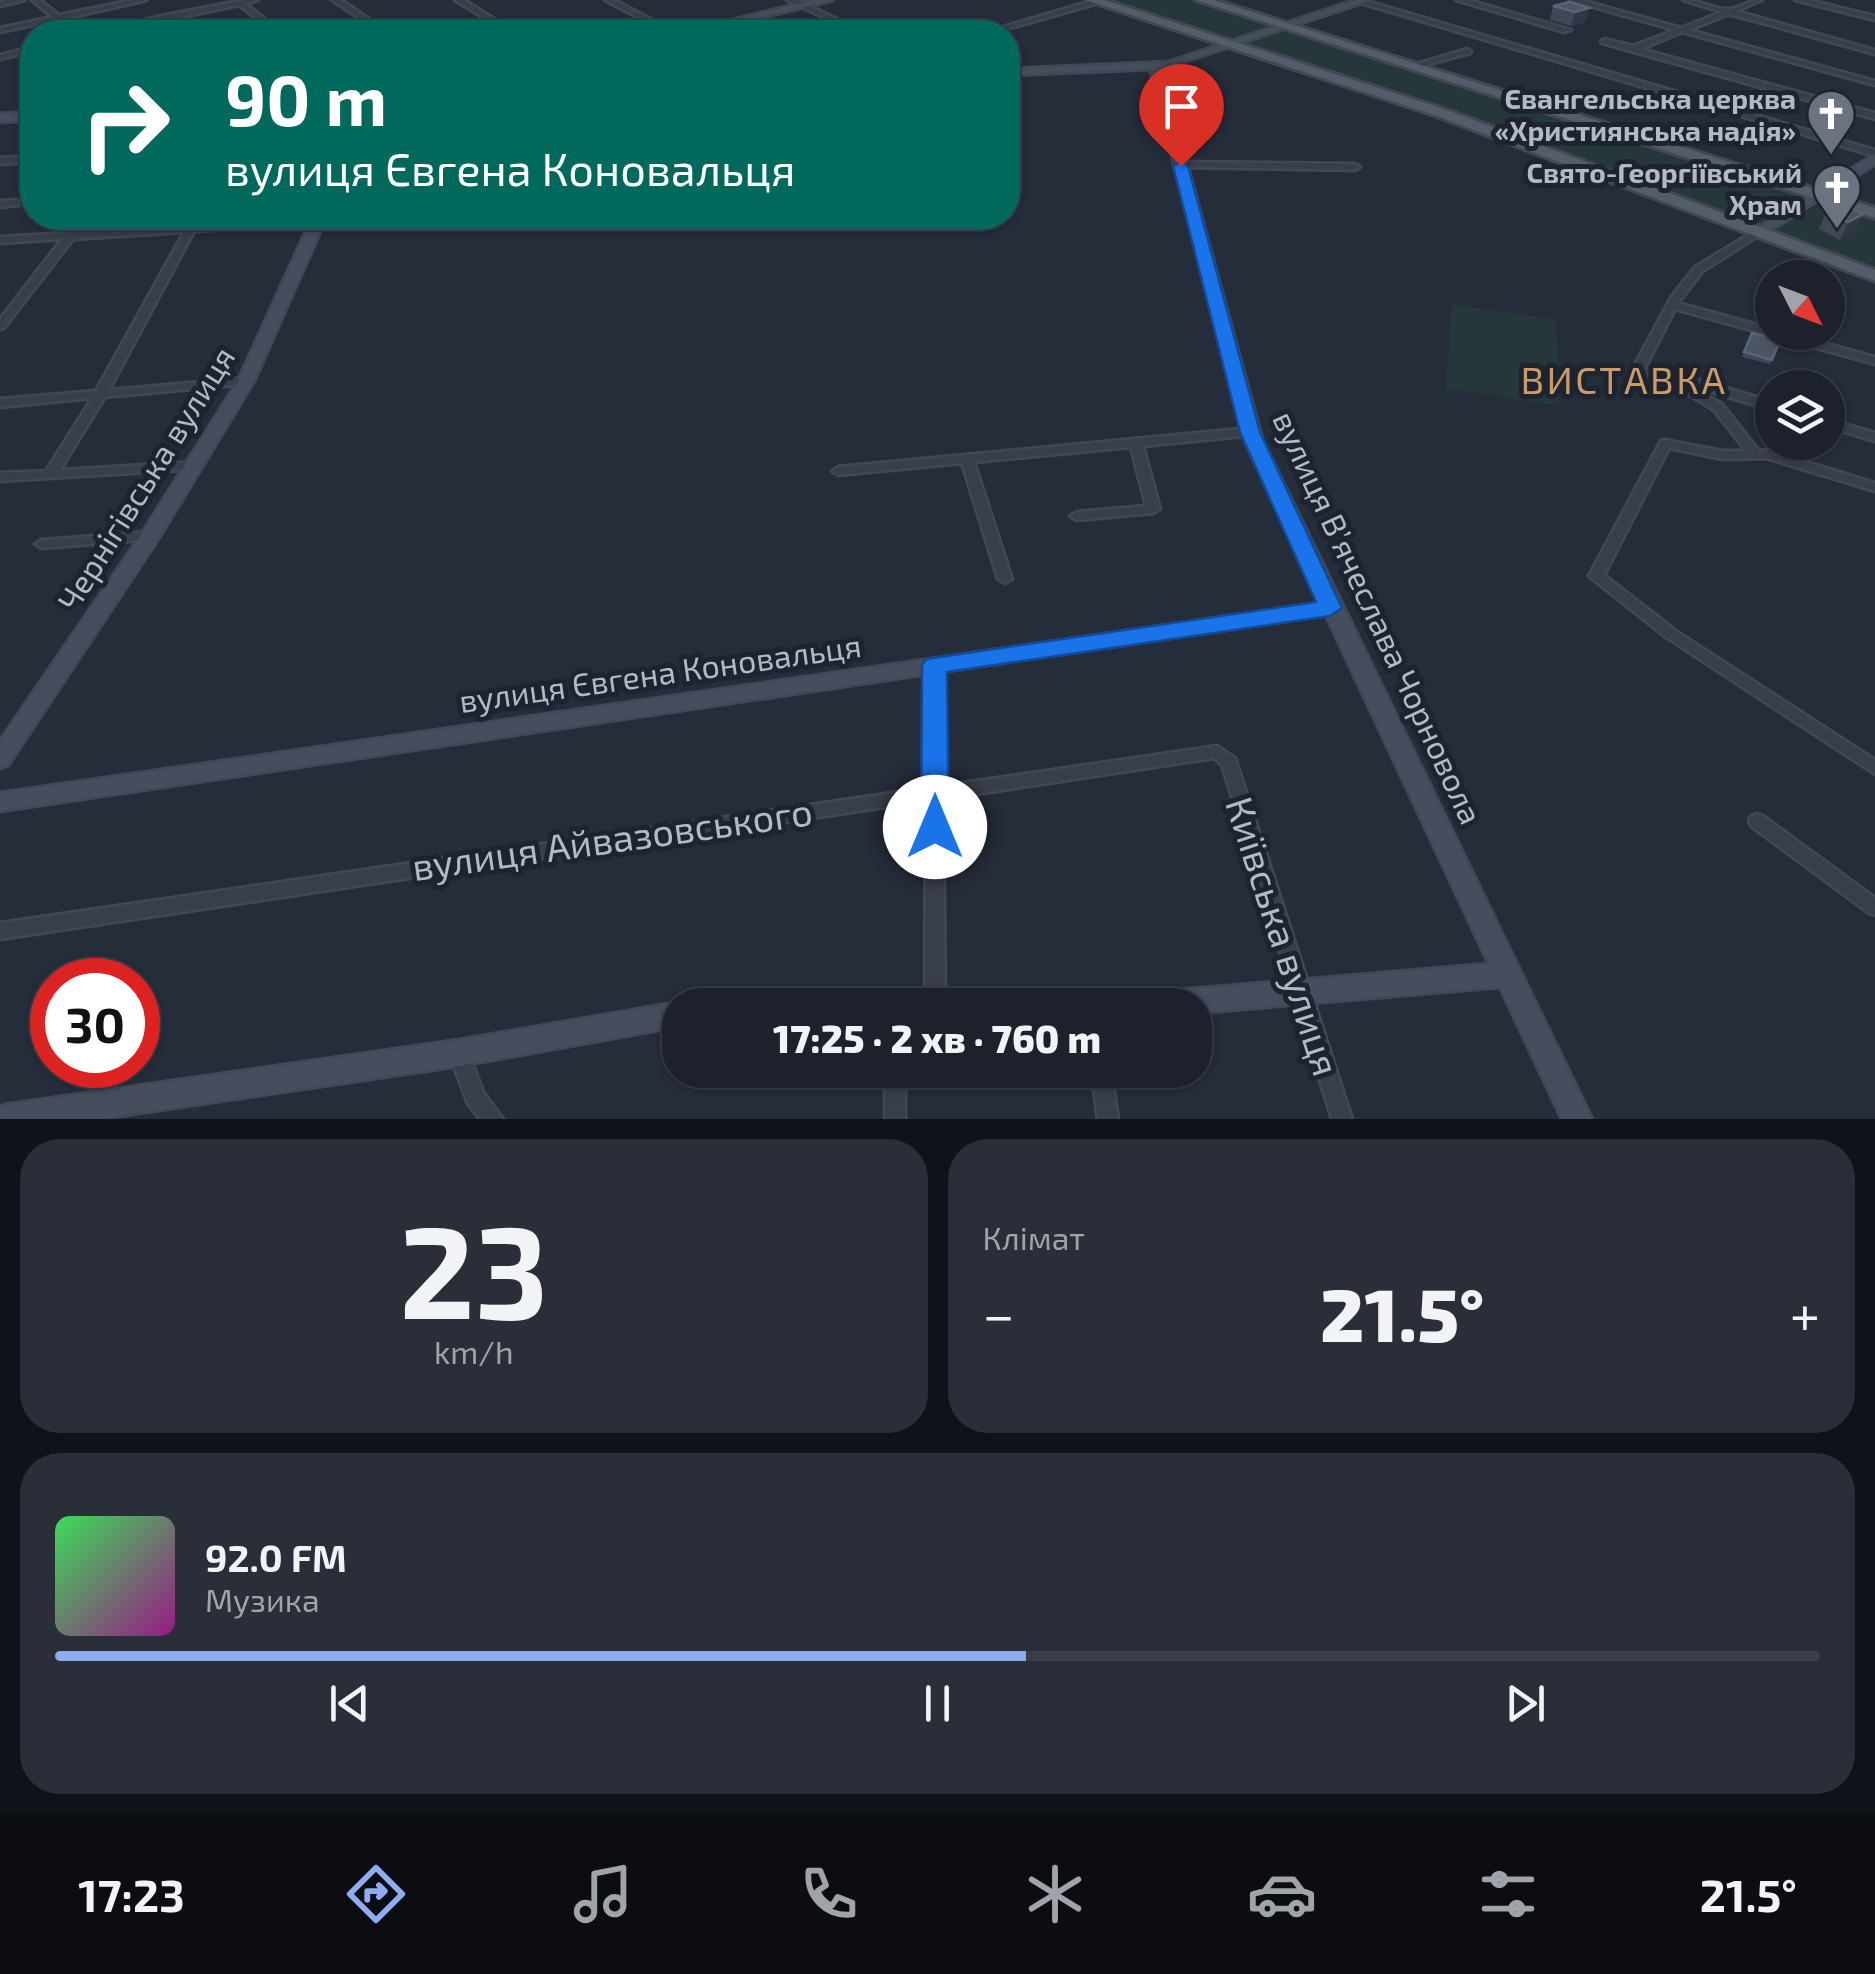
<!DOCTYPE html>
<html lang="uk">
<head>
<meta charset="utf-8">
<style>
	:root { --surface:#1c212c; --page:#292e38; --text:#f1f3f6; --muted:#a0a3a9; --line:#3a3e48; --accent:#8facef }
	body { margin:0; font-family:"Exo 2",sans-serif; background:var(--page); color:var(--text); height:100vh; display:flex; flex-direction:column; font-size:38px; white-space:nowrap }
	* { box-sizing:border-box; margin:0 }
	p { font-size:32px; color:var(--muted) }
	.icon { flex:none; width:55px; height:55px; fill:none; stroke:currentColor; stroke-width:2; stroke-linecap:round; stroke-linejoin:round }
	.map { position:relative; height:1119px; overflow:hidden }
	.panel { display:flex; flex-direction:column; gap:20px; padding:20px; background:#0f1218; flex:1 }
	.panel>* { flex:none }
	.top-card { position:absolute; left:20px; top:20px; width:1000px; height:210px; border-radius:40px; box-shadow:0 2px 8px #0004,0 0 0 2px var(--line); background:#00695c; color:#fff; overflow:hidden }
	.needle { width:65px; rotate:132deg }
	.buttons { position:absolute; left:1755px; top:260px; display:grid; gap:20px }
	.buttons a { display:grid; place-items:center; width:90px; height:90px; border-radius:50%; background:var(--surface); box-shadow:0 2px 8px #0004,0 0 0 2px var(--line); font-size:50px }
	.speed { position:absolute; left:30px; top:958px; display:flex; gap:20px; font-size:50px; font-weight:700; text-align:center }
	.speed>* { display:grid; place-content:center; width:130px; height:130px; border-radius:50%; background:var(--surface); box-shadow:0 2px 8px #0004,0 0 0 2px var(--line); line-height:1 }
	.speed .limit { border:15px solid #d22; background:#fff; color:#111 }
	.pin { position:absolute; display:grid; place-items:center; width:85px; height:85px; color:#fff; margin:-102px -42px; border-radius:50% 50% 50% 0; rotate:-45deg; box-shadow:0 0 10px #0007 }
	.pin .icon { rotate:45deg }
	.me { position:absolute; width:110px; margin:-55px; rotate:0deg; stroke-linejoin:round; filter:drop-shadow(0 0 8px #0008) }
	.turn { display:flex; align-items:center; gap:35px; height:210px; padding:0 40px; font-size:45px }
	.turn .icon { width:130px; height:130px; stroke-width:2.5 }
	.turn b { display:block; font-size:70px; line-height:85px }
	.big { font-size:75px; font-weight:800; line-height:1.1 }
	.panel .widget { flex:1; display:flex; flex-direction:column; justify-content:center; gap:15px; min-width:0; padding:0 35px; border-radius:40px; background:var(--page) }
	.panel .dial { align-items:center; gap:0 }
	.dial b { font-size:130px; line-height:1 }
	.song { display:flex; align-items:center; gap:30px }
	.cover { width:120px; height:120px; border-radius:15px; background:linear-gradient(135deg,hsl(130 70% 55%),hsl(310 70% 35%)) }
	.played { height:10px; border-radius:5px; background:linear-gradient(90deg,var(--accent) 55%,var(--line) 55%) }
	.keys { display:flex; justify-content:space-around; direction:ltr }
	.heat { display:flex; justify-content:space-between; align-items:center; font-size:55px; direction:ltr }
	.panel .tiles { flex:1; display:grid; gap:20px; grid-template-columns:1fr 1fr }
	.widget:last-child { grid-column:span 2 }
	.trip { position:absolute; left:662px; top:988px; width:550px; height:100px; border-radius:40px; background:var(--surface); box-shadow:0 2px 8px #0004,0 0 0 2px var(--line); font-weight:800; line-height:100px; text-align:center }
	.menu { display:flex; height:160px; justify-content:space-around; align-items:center; background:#0b0d12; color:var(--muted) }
	.menu .icon { width:70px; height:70px }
	.menu .selected { color:var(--accent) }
	.menu b { font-size:45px; color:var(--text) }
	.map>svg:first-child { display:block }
</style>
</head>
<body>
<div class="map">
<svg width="1875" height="1119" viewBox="0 0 1875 1119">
	<rect width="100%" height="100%" fill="#252c3a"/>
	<g fill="#26373b">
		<polygon points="1099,0 1195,0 1272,25 1231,41"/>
		<polygon points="1277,28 1288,29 1809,196 1764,223 1751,225 1239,45"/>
		<polygon points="1825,201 1875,215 1875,273 1775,233 1776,227"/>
		<polygon points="1452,304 1556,319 1559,406 1445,388"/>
	</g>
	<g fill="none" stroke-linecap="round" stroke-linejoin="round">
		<g stroke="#414753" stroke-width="5">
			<g id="street">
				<polygon points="10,0 25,0 0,6 0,2"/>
				<polygon points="32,0 40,0 59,15 133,0 147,0 63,19 77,32 70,32 56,20 0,32 0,28 52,17"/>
				<polygon points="244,0 258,0 246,4 281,32 274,32 239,5 168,20 180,32 173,32 161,22 110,32 98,32 161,16"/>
				<polygon points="332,0 341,0 388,32 380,32"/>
				<polygon points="455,0 464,0 515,32 507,32"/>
				<polygon points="605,0 614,0 675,32 666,32"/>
				<polygon points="787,0 797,0 864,32 855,32"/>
				<polygon points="1095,0 1102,2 996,32 986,32"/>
				<polygon points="1351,0 1363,0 1875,150 1875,156"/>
				<polygon points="1456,0 1468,0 1571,30 1564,32"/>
				<path d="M1569,0H1581L1681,28L1722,12L1683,0C1699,0 1714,9 1727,9C1739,9 1749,0 1762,0L1736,11L1875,50V54L1729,14L1689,30L1875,81V85L1682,32L1641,49L1875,113V119L1602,43L1601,41L1605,39L1633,46L1675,30Z"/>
				<polygon points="1795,0 1808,0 1875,16 1875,20"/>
				<polygon points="32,47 32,51 0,59 0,55"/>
				<polygon points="1467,49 1471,51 1470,53 1414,68 1410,66"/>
				<polygon points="32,156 32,162 0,164 0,158"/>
				<polygon points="1181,162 1355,164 1360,167 1355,170 1178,167 1176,165"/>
				<polygon points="16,200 19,201 19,205 0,207 0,201"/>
				<polygon points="79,218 89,218 78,232 187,226 192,218 200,218 197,225 317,218 322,221 317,224 194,231 109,390 246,378 252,381 246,384 105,397 60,470 195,462 199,463 201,466 199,469 0,481 0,473 46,471 92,398 0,407 0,399 96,391 184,232 73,239 4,328 0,329 0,319 62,239 0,243 0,237 67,233"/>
				<polygon points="1758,229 1761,230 1761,234 1703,271 1678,303 1772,329 1772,332 1784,332 1875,357 1875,364 1675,309 1645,368 1676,378 1700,380 1772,402 1772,410 1688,385 1722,404 1758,450 1771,451 1875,483 1875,491 1766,458 1723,459 1669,448 1604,575 1676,631 1875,760 1875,774 1666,637 1589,576 1661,441 1665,440 1723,451 1746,451 1714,410 1672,384 1634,372 1632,370 1672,296 1695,267"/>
				<polygon points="1828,419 1875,433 1875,441 1828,427"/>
				<polygon points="1250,428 1256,432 1254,435 1143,446 1160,509 1153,513 1077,520 1070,516 1077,512 1146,506 1131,447 974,462 1012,579 1005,583 998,579 962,463 838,475 832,471 838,467"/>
				<polygon points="150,532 157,536 155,539 42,548 35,544 42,540"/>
				<polygon points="934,660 939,661 942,665 943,786 1217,746 1235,758 1352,1119 1332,1119 1222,765 1214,758 943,799 945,1005 925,1005 926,801 0,939 0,923 926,788 926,665 929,661"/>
				<polygon points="1757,814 1763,816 1875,898 1875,915 1869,913 1751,826 1749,821 1751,816"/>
				<polygon points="459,1044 466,1047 483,1092 503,1119 480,1119 468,1104 449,1053 452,1047"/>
				<rect x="885" y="1070" width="20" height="49"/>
				<polygon points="1091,1070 1111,1070 1118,1119 1098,1119"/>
			</g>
		</g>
		<g stroke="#414753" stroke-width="5">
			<g id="secondary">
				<polygon points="814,0 833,0 700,32 683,32"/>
				<polygon points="1356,0 1371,0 1161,69 1262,439 1592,1119 1562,1119 1500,987 1195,1013 1195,1005 1131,1005 1135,996 1145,993 1489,964 1326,615 0,811 0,793 1320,603 1244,439 1150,69 1008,75 1008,69 1168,62"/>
				<polygon points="32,112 32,120 0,122 0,114"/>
				<polygon points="1875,154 1875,164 1763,235 1751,232"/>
				<polygon points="312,218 326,218 254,381 160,536 8,765 0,768 0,741 141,535 238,381"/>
				<polygon points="786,993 841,993 851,996 855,1005 772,1005 776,996"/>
				<polygon points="680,1002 689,1005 680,1005 680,1026 459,1066 98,1119 0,1119 0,1107 4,1105 459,1040"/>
			</g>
		</g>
		<g stroke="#414753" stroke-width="6">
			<g id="primary">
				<polygon points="1086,0 1104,0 1444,109 1875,270 1875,281 1434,115"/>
				<polygon points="1196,0 1214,0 1875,208 1875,218"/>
			</g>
		</g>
		<use href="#street" fill="#383e4a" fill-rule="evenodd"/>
		<use href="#secondary" fill="#464d5d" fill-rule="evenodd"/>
		<use href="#primary" fill="#565d6a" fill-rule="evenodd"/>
	</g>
	<g fill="#404858">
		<polygon points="1553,6 1589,8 1585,22 1571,26 1550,20"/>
		<polygon points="1826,212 1863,214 1855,231 1840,240 1819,229"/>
		<polygon points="1752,333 1780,340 1770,364 1742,357"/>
	</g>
	<g fill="#303847">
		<polygon points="1589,8 1585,22 1571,26 1575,12"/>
		<polygon points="1863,214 1855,231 1840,240 1848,222"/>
	</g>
	<g fill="#4c5564" stroke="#5c6473" stroke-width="2.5">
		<polygon points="1570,2 1589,8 1575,12 1553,6"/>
		<polygon points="1841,203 1863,214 1848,222 1826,212"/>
		<polygon points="1752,333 1780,340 1772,360 1744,352"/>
	</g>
	<polygon fill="#1a73e8" stroke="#114b97" stroke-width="2.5" points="1181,161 1188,166 1260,432 1342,608 1330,616 947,672 949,827 945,835 935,838 925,835 921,827 922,665 926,659 1316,602 1240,432 1173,166"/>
	<defs>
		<g id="church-pin" transform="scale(2.5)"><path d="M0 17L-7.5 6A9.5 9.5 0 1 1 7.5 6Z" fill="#6b7280" stroke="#1d232f"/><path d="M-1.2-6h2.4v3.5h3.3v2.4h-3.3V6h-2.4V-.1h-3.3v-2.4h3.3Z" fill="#fff"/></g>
	</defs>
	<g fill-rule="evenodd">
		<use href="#church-pin" x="1831" y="114"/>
		<use href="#church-pin" x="1837" y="188"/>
	</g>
	<g text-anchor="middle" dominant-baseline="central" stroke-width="10" stroke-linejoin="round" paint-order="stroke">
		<g font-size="28" font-weight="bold" fill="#b3b9c6" stroke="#1d232f" text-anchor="end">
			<text x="1796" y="98">Євангельська церква<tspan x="1796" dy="32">«Християнська надія»</tspan></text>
			<text x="1802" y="172">Свято-Георгіївський<tspan x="1802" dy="32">Храм</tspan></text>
		</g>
		<g font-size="32" fill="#b3b9c6" stroke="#1d232f">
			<text transform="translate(145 478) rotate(-58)">Чернігівська вулиця</text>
			<text transform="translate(1379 617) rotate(65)">вулиця Вʼячеслава Чорновола</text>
			<text transform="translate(660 672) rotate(-8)">вулиця Євгена Коновальця</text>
		</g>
		<g font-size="38" letter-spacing="2.5" fill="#cb9c69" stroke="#1d232f">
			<text x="1624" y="379">ВИСТАВКА</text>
		</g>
		<g font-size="38" fill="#b3b9c6" stroke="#1d232f">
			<text transform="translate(612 838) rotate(-8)">вулиця Айвазовського</text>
			<text transform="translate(1284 936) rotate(72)">Київська вулиця</text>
		</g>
	</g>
</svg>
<div class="buttons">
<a><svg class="needle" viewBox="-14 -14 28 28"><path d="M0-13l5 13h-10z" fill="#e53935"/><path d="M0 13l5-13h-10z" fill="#a0a3a9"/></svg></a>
<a><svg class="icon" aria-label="layers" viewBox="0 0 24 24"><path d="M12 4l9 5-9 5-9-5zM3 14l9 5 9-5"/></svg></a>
</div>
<div class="speed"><div class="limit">30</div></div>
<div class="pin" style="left:1181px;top:166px;background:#d93025"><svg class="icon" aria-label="arrive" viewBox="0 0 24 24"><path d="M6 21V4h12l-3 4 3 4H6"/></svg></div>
<svg class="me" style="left:935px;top:827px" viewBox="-20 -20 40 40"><circle r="19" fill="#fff"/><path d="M0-13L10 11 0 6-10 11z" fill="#1a73e8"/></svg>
<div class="trip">17:25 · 2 хв · 760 m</div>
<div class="top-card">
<div class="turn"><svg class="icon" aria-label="right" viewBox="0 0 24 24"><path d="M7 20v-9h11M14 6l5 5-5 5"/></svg><div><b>90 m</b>вулиця Євгена Коновальця</div></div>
</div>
</div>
<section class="panel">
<div class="tiles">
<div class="widget dial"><b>23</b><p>km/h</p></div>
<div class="widget"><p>Клімат</p>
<div class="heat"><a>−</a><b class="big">21.5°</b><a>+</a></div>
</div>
<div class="widget">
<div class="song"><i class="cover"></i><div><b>92.0 FM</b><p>Музика</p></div></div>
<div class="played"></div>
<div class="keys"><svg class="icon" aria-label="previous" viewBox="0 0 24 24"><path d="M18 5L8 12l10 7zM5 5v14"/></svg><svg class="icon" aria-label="pause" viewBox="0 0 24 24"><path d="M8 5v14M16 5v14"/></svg><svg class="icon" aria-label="next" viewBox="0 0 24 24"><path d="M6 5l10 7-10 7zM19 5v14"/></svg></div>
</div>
</div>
</section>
<nav class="menu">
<b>17:23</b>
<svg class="icon selected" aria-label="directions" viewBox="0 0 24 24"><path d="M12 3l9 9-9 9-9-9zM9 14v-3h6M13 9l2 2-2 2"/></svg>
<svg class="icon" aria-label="music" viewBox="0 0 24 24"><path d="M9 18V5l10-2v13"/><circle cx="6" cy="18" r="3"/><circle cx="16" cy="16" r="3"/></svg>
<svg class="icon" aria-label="phone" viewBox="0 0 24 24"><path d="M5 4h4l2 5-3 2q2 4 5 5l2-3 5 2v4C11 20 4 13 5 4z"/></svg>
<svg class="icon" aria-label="climate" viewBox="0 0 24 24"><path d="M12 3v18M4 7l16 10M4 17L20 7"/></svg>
<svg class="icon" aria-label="car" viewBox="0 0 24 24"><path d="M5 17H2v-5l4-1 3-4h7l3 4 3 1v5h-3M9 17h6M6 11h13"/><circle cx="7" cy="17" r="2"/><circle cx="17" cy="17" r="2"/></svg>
<svg class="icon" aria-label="filters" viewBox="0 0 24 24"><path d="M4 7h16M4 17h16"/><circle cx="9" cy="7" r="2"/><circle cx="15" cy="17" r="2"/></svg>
<b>21.5°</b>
</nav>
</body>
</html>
